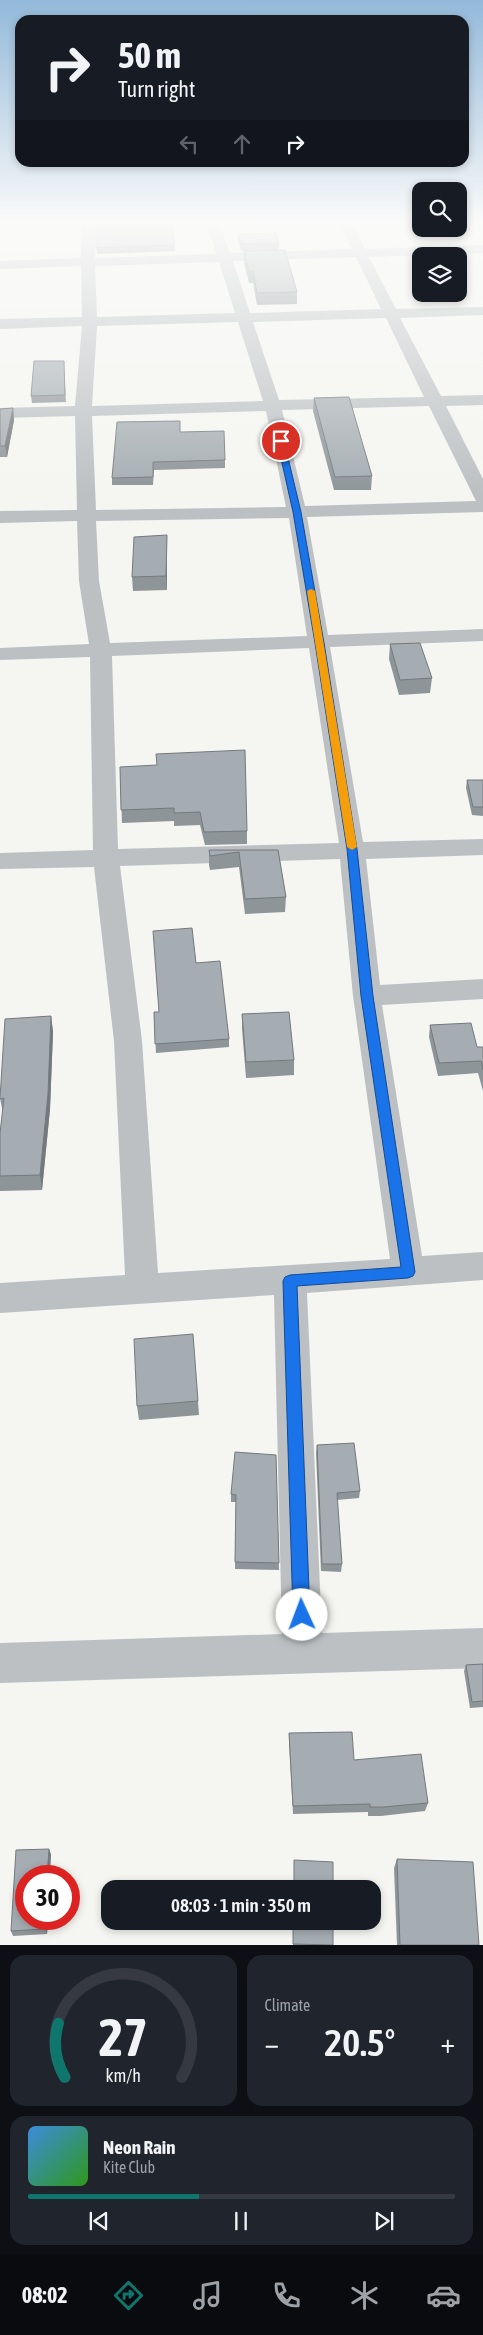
<!DOCTYPE html>
<html lang="en">
<head>
<meta charset="utf-8">
<style>
	:root { --surface:#171b24; --page:#20242c; --text:#f1f3f6; --muted:#9ea1a6; --line:#363941; --accent:#0f766e }
	body { margin:0; font-family:"Asap Condensed",sans-serif; background:var(--page); color:var(--text); height:100vh; display:flex; flex-direction:column; font-size:19px; white-space:nowrap }
	* { box-sizing:border-box; margin:0 }
	p { font-size:16px; color:var(--muted) }
	.icon { flex:none; width:28px; height:28px; fill:none; stroke:currentColor; stroke-width:2; stroke-linecap:round; stroke-linejoin:round }
	.map { position:relative; height:1945px; overflow:hidden }
	.details { display:flex; flex-direction:column; gap:10px; padding:10px; background:#0d0f14; flex:1 }
	.details>* { flex:none }
	.hud { position:absolute; left:15px; top:15px; width:454px; height:152px; border-radius:15px; box-shadow:0 2px 8px #0003; background:#171b24; color:var(--text); overflow:hidden }
	.controls { position:absolute; left:412px; top:182px; display:grid; gap:10px }
	.controls a { display:grid; place-items:center; width:55px; height:55px; border-radius:10px; background:var(--surface); box-shadow:0 2px 8px #0003; font-size:25px }
	.speed { position:absolute; left:15px; top:1865px; display:flex; gap:10px; font-size:25px; font-weight:700; text-align:center }
	.speed>* { display:grid; place-content:center; width:65px; height:65px; border-radius:50%; background:var(--surface); box-shadow:0 2px 8px #0003; line-height:1 }
	.speed .limit { border:8px solid #d22; background:#fff; color:#111 }
	.pin { position:absolute; display:grid; place-items:center; width:42px; height:42px; color:#fff; margin:-21px; border:2px solid #fff; border-radius:50%; box-shadow:0 1px 5px #0007 }
	.me { position:absolute; width:55px; margin:-28px; rotate:358deg; stroke-linejoin:round; filter:drop-shadow(0 0 4px #0008) }
	.turn { display:flex; align-items:center; gap:18px; height:105px; padding:0 20px; font-size:22px }
	.turn .icon { width:65px; height:65px; stroke-width:2.5 }
	.turn b { display:block; font-size:35px; line-height:42px }
	.lanes { display:flex; align-items:center; height:48px; padding:0 20px; background:#0003; justify-content:center; gap:25px; direction:ltr }
	.lanes .off { opacity:.35 }
	.big { font-size:38px; font-weight:600; line-height:1.1 }
	.details .widget { flex:1; display:flex; flex-direction:column; justify-content:center; gap:8px; min-width:0; padding:0 18px; border-radius:15px; background:var(--page) }
	.details .dial { align-items:center; gap:0 }
	.dial svg { height:130px; overflow:visible; fill:none; stroke:var(--line); stroke-width:7; stroke-linecap:round; text-anchor:middle }
	.dial text { fill:var(--text); stroke:none }
	.song { display:flex; align-items:center; gap:15px }
	.cover { width:60px; height:60px; border-radius:8px; background:linear-gradient(135deg,hsl(210 70% 55%),hsl(110 70% 35%)) }
	.played { height:5px; border-radius:2px; background:linear-gradient(90deg,var(--accent) 40%,var(--line) 40%) }
	.keys { display:flex; justify-content:space-around; direction:ltr }
	.heat { display:flex; justify-content:space-between; align-items:center; font-size:28px; direction:ltr }
	.details .tiles { flex:1; display:grid; gap:10px; grid-template-columns:1fr 1fr }
	.widget:last-child { grid-column:span 2 }
	.trip { position:absolute; left:101px; top:1880px; width:280px; height:50px; border-radius:15px; background:var(--surface); box-shadow:0 2px 8px #0003; font-weight:600; line-height:50px; text-align:center }
	.menu { display:flex; height:80px; justify-content:space-around; align-items:center; background:#090b0e; color:var(--muted) }
	.menu .icon { width:35px; height:35px }
	.menu .on { color:var(--accent) }
	.menu b { font-size:22px; color:var(--text) }
	.map>svg:first-child { display:block }
</style>
</head>
<body>
<div class="map">
<svg width="483" height="1945" viewBox="0 0 483 1945">
	<rect width="100%" height="100%" fill="#f5f5f1"/>
	<g fill="none" stroke-linecap="round" stroke-linejoin="round">
		<path fill="#bcc0c3" fill-rule="evenodd" d="M81,222H94L95,258L216,254L207,222H219L230,253L352,249L339,222H351L365,249L483,245V253L369,257L396,309L483,307V315L400,318L441,396L483,395V405L446,406L483,479V512L307,517L328,635L483,629V641L330,647L363,842L483,839V855L366,859L380,985L483,979V999L382,1005L422,1256L483,1252V1280L307,1293L322,1633L483,1628V1668L0,1683V1643L282,1634L274,1295L0,1313V1283L125,1275L114,1041L94,867L0,869V853L93,850L90,657L0,660V648L89,644L79,581L77,521L0,523V511L77,510L75,416L0,418V408L75,406L82,326L0,329V319L82,317L81,266L0,269V261L81,258ZM356,257L381,309L250,313L233,261ZM219,262L235,313L97,317L95,266ZM386,318L424,397L279,400L253,322ZM238,322L263,401L92,406L97,326ZM429,406L476,501L305,506L282,410ZM266,411L286,507L96,510L92,416ZM289,518L307,636L110,643L99,581L96,521ZM309,648L339,843L118,849L112,656ZM340,859L353,996L390,1259L158,1273L142,1041L120,866Z"/>
	</g>
	<g fill="#8e9599">
		<polygon points="95,222 171,222 175,245 175,251 97,254"/>
		<polygon points="238,234 279,243 279,250 241,251 238,240"/>
		<polygon points="244,251 297,292 297,304 257,305 253,283 249,283 244,263"/>
		<polygon points="64,368 66,402 32,403 31,396"/>
		<polygon points="314,398 372,476 371,490 334,490 313,411"/>
		<polygon points="13,408 14,420 7,457 0,457 0,409"/>
		<polygon points="181,432 225,460 225,468 154,470 153,485 112,485 112,478"/>
		<polygon points="167,535 167,590 133,591 132,577"/>
		<polygon points="390,644 432,678 430,693 399,695 389,659"/>
		<polygon points="120,767 247,831 247,844 205,845 200,825 174,826 174,821 122,823"/>
		<polygon points="467,780 483,780 483,816 472,815 466,788"/>
		<polygon points="209,850 278,850 286,897 285,912 245,914 239,867 210,870 209,865"/>
		<polygon points="196,963 229,1039 229,1047 156,1053 154,1012 159,1012"/>
		<polygon points="242,1014 294,1060 294,1075 246,1078 242,1029"/>
		<polygon points="51,1016 53,1032 50,1109 42,1190 0,1191 0,1133 3,1113 0,1098"/>
		<polygon points="430,1025 477,1047 483,1047 483,1091 478,1073 438,1076 429,1037"/>
		<polygon points="198,1401 199,1415 139,1420 137,1406"/>
		<polygon points="317,1445 360,1491 359,1498 337,1500 342,1564 341,1572 321,1571 316,1453"/>
		<polygon points="276,1455 279,1570 235,1569 236,1502 231,1502 231,1494"/>
		<polygon points="483,1664 483,1707 470,1708 464,1671 466,1665"/>
		<polygon points="289,1733 354,1760 428,1803 425,1811 381,1816 368,1816 368,1812 293,1814 289,1742"/>
		<polygon points="49,1849 51,1855 26,1919 48,1919 47,1934 13,1936 11,1931"/>
		<polygon points="397,1859 479,1945 397,1945 394,1868"/>
		<rect x="293" y="1921" width="40" height="24"/>
	</g>
	<g fill="#74797d">
		<polygon points="13,408 14,420 7,457 5,446"/>
		<polygon points="167,535 167,590 166,576"/>
		<polygon points="51,1016 53,1032 50,1109 42,1190 40,1175"/>
		<polygon points="49,1849 51,1855 50,1876 47,1876"/>
		<polygon points="45,1919 48,1919 47,1934 45,1929"/>
	</g>
	<g fill="#a5adb2" stroke="#74797d">
		<polygon points="96,222 171,222 175,245 96,248"/>
		<polygon points="276,233 279,243 241,244 238,234"/>
		<polygon points="285,250 297,292 257,293 253,271 249,271 244,251"/>
		<polygon points="34,361 64,361 65,395 31,396"/>
		<polygon points="349,397 372,476 335,477 314,398"/>
		<polygon points="13,408 5,446 0,446 0,409"/>
		<polygon points="180,421 180,432 224,431 225,460 153,462 153,477 112,478 117,422"/>
		<polygon points="167,535 166,576 132,577 134,537"/>
		<polygon points="420,643 432,678 400,680 390,644"/>
		<polygon points="245,750 247,831 204,832 200,812 174,813 174,808 121,810 120,767 157,765 156,754"/>
		<polygon points="467,780 483,780 483,807 473,807"/>
		<polygon points="209,850 278,850 286,897 245,899 239,852 210,856"/>
		<polygon points="192,928 196,963 220,961 229,1039 155,1044 154,1012 159,1012 153,931"/>
		<polygon points="289,1012 294,1060 246,1062 242,1014"/>
		<polygon points="51,1016 48,1094 40,1175 0,1176 0,1133 4,1098 0,1099 0,1098 5,1019"/>
		<polygon points="471,1023 477,1047 483,1047 483,1070 481,1061 439,1063 430,1025"/>
		<polygon points="193,1334 198,1401 137,1406 134,1339"/>
		<polygon points="354,1443 360,1491 337,1493 342,1564 322,1564 317,1445"/>
		<polygon points="235,1452 276,1455 279,1563 235,1562 236,1495 231,1494"/>
		<polygon points="483,1664 483,1701 472,1702 466,1665"/>
		<polygon points="352,1732 354,1760 421,1754 428,1803 383,1807 370,1807 370,1804 293,1806 289,1733"/>
		<polygon points="49,1849 47,1876 26,1876 26,1919 45,1919 45,1929 11,1931 16,1850"/>
		<polygon points="397,1859 473,1862 479,1945 400,1945"/>
		<polygon points="294,1860 333,1862 333,1889 294,1889"/>
		<polygon points="293,1921 333,1921 333,1945 293,1944"/>
	</g>
	<linearGradient id="sky" x2="0" y2="1"><stop stop-color="#93b9da"/><stop offset="0.45" stop-color="#fafaf9"/><stop offset="1" stop-color="#fafaf9" stop-opacity="0"/></linearGradient>
	<rect width="483" height="494" fill="url(#sky)"/>
	<polygon fill="#1a73e8" stroke="#114b97" points="281,439 284,441 301,512 324,643 357,849 373,996 415,1272 413,1276 408,1278 297,1286 310,1615 307,1621 302,1623 296,1621 293,1615 283,1281 285,1277 290,1275 401,1267 361,996 347,849 315,643 293,512 277,441"/>
	<polygon fill="#f59e0b" points="311,589 315,591 357,847 352,850 347,847 307,591"/>
</svg>
<div class="controls">
<a><svg class="icon" aria-label="search" viewBox="0 0 24 24"><circle cx="10" cy="10" r="6"/><path d="M15 15l6 6"/></svg></a>
<a><svg class="icon" aria-label="layers" viewBox="0 0 24 24"><path d="M12 4l9 5-9 5-9-5zM3 14l9 5 9-5"/></svg></a>
</div>
<div class="speed"><div class="limit">30</div></div>
<div class="pin" style="left:281px;top:441px;background:#d93025"><svg class="icon" aria-label="arrive" viewBox="0 0 24 24"><path d="M6 21V4h12l-3 4 3 4H6"/></svg></div>
<svg class="me" style="left:302px;top:1615px" viewBox="-20 -20 40 40"><circle r="19" fill="#fff"/><path d="M0-13L10 11 0 6-10 11z" fill="#1a73e8"/></svg>
<div class="trip">08:03 · 1 min · 350 m</div>
<div class="hud">
<div class="turn"><svg class="icon" aria-label="right" viewBox="0 0 24 24"><path d="M7 20v-9h11M14 6l5 5-5 5"/></svg><div><b>50 m</b>Turn right</div></div>
<div class="lanes"><svg class="icon off" aria-label="left" viewBox="0 0 24 24"><path d="M17 20v-9H6M10 6l-5 5 5 5"/></svg><svg class="icon off" aria-label="ahead" viewBox="0 0 24 24"><path d="M12 20V5M6 11l6-6 6 6"/></svg><svg class="icon" aria-label="right" viewBox="0 0 24 24"><path d="M7 20v-9h11M14 6l5 5-5 5"/></svg></div>
</div>
</div>
<section class="details">
<div class="tiles">
<div class="widget dial"><svg viewBox="0 0 100 80">
<path d="M14 69A42 42 0 1 1 86 69"/>
<path d="M14 69A42 42 0 0 1 10 36" stroke="#0f766e"/>
<text x="50" y="56" font-size="32" font-weight="700">27</text>
<text x="50" y="72" font-size="11">km/h</text>
</svg></div>
<div class="widget"><p>Climate</p>
<div class="heat"><a>−</a><b class="big">20.5°</b><a>+</a></div>
</div>
<div class="widget">
<div class="song"><i class="cover"></i><div><b>Neon Rain</b><p>Kite Club</p></div></div>
<div class="played"></div>
<div class="keys"><svg class="icon" aria-label="previous" viewBox="0 0 24 24"><path d="M18 5L8 12l10 7zM5 5v14"/></svg><svg class="icon" aria-label="pause" viewBox="0 0 24 24"><path d="M8 5v14M16 5v14"/></svg><svg class="icon" aria-label="next" viewBox="0 0 24 24"><path d="M6 5l10 7-10 7zM19 5v14"/></svg></div>
</div>
</div>
</section>
<nav class="menu">
<b>08:02</b>
<svg class="icon on" aria-label="directions" viewBox="0 0 24 24"><path d="M12 3l9 9-9 9-9-9zM9 14v-3h6M13 9l2 2-2 2"/></svg>
<svg class="icon" aria-label="music" viewBox="0 0 24 24"><path d="M9 18V5l10-2v13"/><circle cx="6" cy="18" r="3"/><circle cx="16" cy="16" r="3"/></svg>
<svg class="icon" aria-label="phone" viewBox="0 0 24 24"><path d="M5 4h4l2 5-3 2q2 4 5 5l2-3 5 2v4C11 20 4 13 5 4z"/></svg>
<svg class="icon" aria-label="climate" viewBox="0 0 24 24"><path d="M12 3v18M4 7l16 10M4 17L20 7"/></svg>
<svg class="icon" aria-label="car" viewBox="0 0 24 24"><path d="M5 17H2v-5l4-1 3-4h7l3 4 3 1v5h-3M9 17h6M6 11h13"/><circle cx="7" cy="17" r="2"/><circle cx="17" cy="17" r="2"/></svg>
</nav>
</body>
</html>
